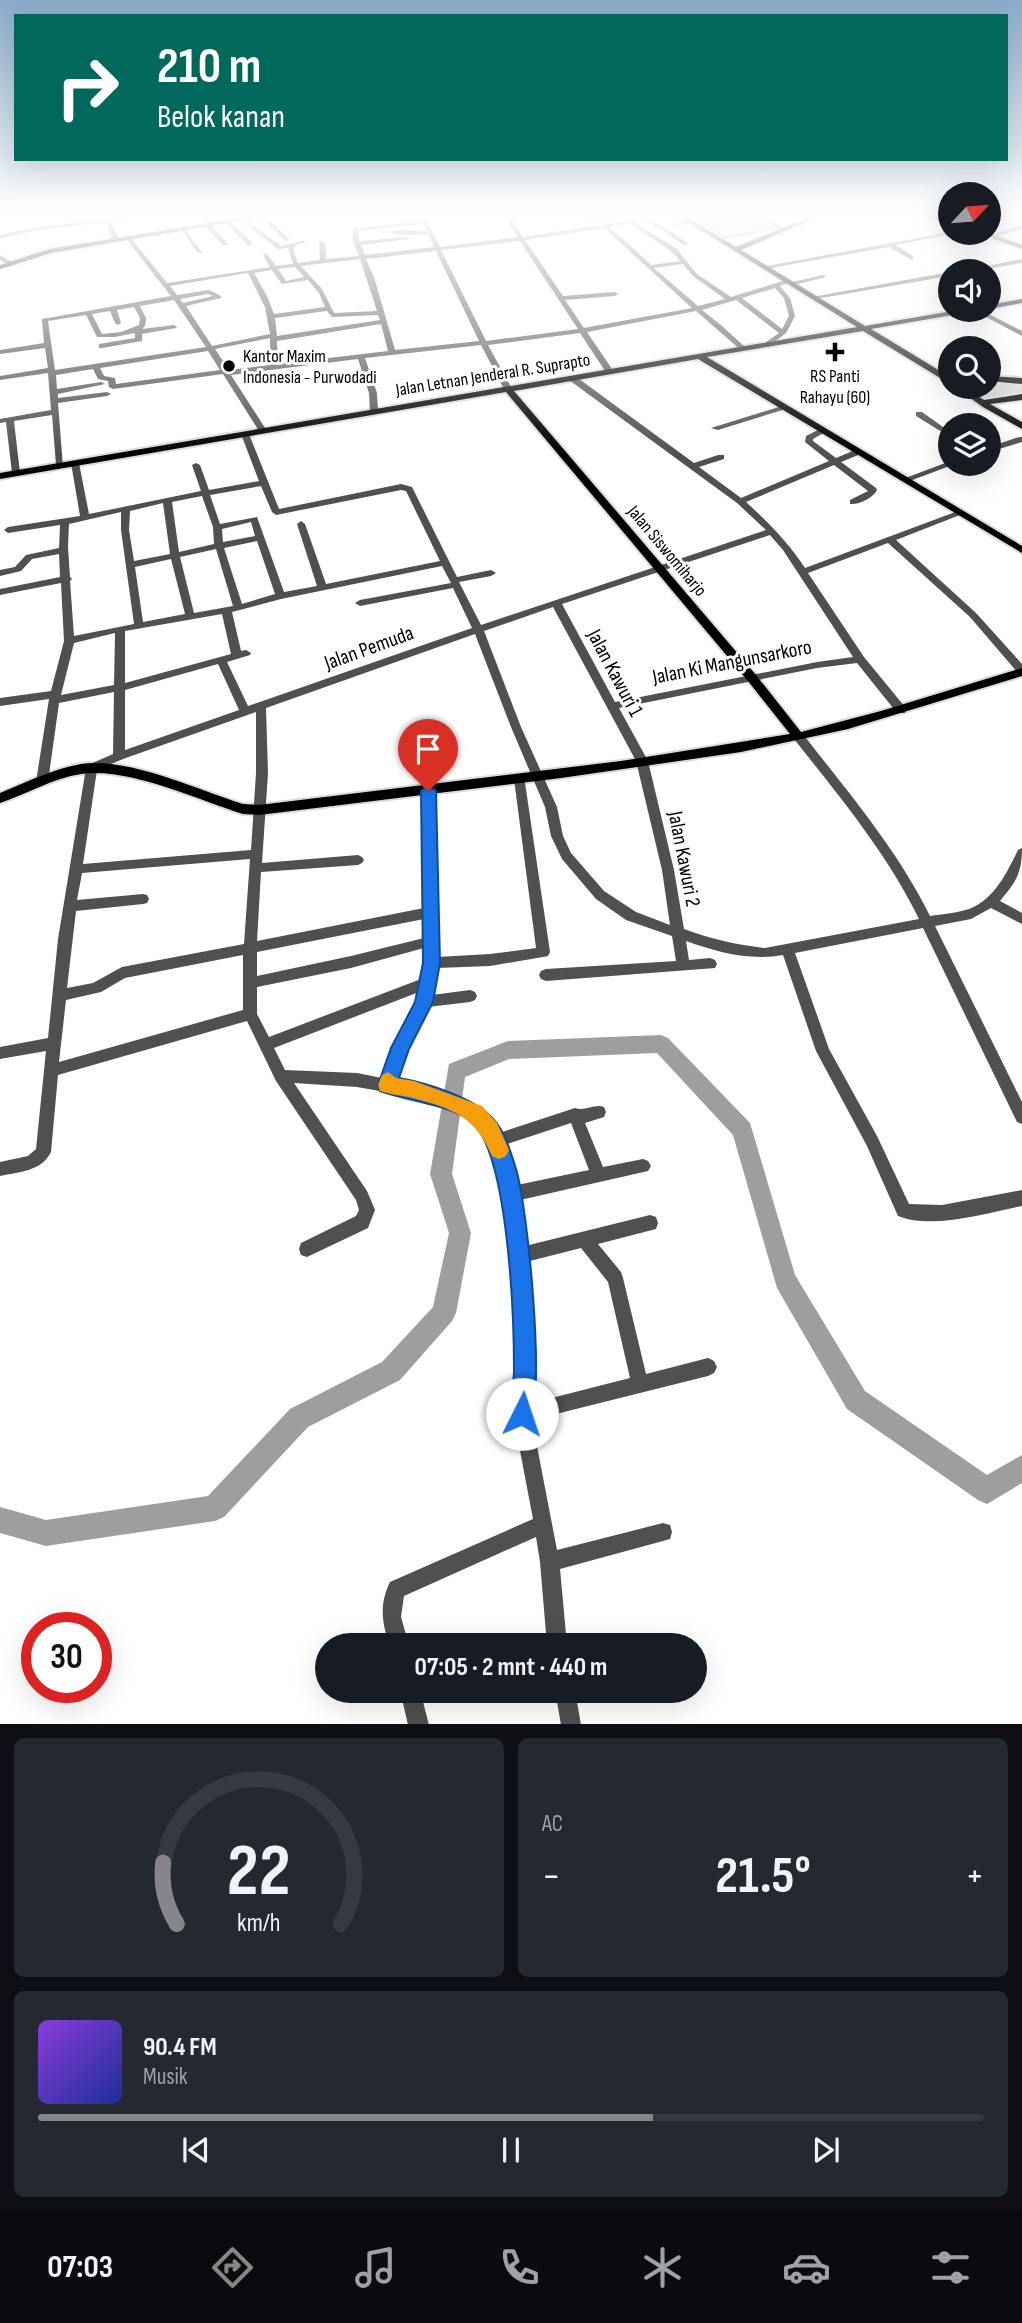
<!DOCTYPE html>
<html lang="id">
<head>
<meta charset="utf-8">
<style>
	:root { --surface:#171b24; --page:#242831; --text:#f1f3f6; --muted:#9ea1a6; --line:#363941; --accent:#858687 }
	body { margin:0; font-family:"Sofia Sans Condensed",sans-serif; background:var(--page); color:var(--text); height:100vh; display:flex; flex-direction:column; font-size:26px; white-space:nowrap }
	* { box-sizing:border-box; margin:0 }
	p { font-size:23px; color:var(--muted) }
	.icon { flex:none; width:38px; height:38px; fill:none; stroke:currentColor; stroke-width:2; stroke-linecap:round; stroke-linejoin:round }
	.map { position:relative; height:1724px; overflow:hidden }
	.drawer { display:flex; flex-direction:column; gap:14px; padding:14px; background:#0d0f14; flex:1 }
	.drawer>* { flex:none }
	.top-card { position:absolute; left:14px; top:14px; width:994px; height:147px; border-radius:0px; box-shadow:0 7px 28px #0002; background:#00695c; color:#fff; overflow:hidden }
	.needle { width:46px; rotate:64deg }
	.buttons { position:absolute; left:938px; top:182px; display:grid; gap:14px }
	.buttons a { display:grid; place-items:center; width:63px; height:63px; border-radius:50%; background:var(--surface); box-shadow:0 7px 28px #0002; font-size:35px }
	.speed { position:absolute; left:21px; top:1612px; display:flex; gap:14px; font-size:35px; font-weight:700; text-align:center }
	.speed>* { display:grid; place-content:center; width:91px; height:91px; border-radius:50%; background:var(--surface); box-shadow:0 7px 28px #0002; line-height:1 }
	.speed .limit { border:10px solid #d22; background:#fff; color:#111 }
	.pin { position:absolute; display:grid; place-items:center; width:60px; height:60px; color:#fff; margin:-72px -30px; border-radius:50% 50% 50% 0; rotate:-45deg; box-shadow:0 0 7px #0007 }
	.pin .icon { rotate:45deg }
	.me { position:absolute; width:77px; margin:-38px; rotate:4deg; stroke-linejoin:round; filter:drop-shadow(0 0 5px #0008) }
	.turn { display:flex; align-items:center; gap:24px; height:147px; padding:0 28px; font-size:32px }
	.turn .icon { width:91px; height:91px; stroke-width:2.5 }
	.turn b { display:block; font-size:49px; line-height:60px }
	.big { font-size:52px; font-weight:700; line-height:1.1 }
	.drawer .tile { flex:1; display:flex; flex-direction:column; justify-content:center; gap:10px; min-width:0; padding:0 24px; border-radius:10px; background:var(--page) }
	.drawer .dial { align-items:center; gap:0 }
	.dial svg { height:182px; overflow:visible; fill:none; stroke:var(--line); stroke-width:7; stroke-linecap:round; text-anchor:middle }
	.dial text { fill:var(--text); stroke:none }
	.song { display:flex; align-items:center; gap:21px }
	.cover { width:84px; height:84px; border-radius:10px; background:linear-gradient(135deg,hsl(270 70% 55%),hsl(230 70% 35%)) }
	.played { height:7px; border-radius:4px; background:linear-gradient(90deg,var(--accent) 65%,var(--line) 65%) }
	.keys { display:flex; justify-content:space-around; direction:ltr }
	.heat { display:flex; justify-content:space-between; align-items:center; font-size:38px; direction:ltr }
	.drawer .tiles { flex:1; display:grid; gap:14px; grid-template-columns:1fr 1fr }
	.tile:last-child { grid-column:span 2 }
	.trip { position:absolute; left:315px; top:1633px; width:392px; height:70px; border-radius:35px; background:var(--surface); box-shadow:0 7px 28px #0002; font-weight:700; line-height:70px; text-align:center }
	.dock { display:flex; height:112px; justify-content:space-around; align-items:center; background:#090b0e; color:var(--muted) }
	.dock .icon { width:49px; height:49px }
	.dock .selected { color:var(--accent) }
	.dock b { font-size:32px; color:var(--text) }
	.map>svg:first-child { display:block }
</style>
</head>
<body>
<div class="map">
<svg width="1022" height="1725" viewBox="0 0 1022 1725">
	<rect width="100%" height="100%" fill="#fff"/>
	<polygon fill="#d7d7d7" points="989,378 1022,381 1022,397 985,400 959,387 989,387"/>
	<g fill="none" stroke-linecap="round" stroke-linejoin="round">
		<polygon fill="#9e9e9e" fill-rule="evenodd" points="661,1035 668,1038 750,1123 795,1275 865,1391 987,1475 1022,1455 1022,1483 987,1504 978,1500 847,1409 777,1288 733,1135 657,1053 509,1059 465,1077 452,1174 471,1233 456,1313 452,1321 400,1380 308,1427 224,1517 215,1521 46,1546 0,1533 0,1507 46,1520 208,1496 290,1409 382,1362 433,1307 449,1233 430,1174 449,1064 508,1041"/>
	</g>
	<polygon fill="#c0c0c0" stroke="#949494" stroke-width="2" points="688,214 752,214 773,229 726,238"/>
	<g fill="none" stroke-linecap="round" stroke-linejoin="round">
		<polyline stroke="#d9d9d9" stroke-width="7" stroke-dasharray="7 3.5" stroke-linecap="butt" points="669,226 679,224"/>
		<g stroke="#dbdbdb" stroke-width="4">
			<g id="major">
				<polygon points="265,214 279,214 51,253 0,269 0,265 50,249"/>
				<path d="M675,214H682L736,247L818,214H826L741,250L865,326L958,310H974L970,312L871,329L950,377V384L863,331L707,357L1022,546V553L698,359L514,391L756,675L801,732L881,711L1022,668V676L848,729L741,752L561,778L259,815L243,814C198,800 128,767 81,774C53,778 27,794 0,803V793C27,782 53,769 81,764C128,757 198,790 243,804L259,805L621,761L790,734L748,681L506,392L0,479V473L857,327Z"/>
				<polygon points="921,214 930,214 950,221 950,225"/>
				<polygon points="978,233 987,233 1022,245 1022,249"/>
				<polygon points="1022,299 1022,303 989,309 989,305"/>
				<polygon points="989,376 1022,378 1022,384 989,381"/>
				<polygon points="955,387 964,387 984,400 1022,394 1022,400 990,404 1022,422 1022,429 983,407"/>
			</g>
		</g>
		<g fill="#505050" fill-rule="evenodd">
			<path d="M124,214H130L131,217L111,221L119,240L116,242L113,240L105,222L36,230L0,239V235C41,225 83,222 125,216Z"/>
			<polygon points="200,214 206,214 211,225 227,243 227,245 223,245 206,227"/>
			<polygon points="391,214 402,214 399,216"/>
			<path d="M418,214H424L440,247L518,237L502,214H508L523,237L627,221L620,218L585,219L587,216L621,214L634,219H643V221L637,222L641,227L676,248L697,274L731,297L789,279L792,282L823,275L826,277L794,285L791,282L780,286L790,298L795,316L786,333L768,347H765V343L779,333L736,300L702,310L722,326L745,347L746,349L742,351L696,311L587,332L614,372L610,374H607L580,333L488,345L512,389L508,391L504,389L481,345L365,358L377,393L378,411L374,413L370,411L369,393L358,359L231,375L267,431L263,433L259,431L223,374L113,389L109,387L108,381L98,379L93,369L56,375L57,389L101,382L105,384L58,394V398L107,392L111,394L107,396L58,403L63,467L56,465L52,415L14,421L20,473L16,476L12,473L6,422L0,423V419L51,410L48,373L0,380V376L48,368L45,348L0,354V350L44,343L42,319L171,296L126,239V237H130L167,283L270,267L263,255L266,253L276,266L293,264L288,248L278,249L241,221V219H245L281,246L305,240V242L294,246V252L298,263L320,260L319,243L322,241L325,243L326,259L359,256L353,241V229L421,221ZM631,223C646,238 667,244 680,261L651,265L610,227ZM423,224L426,231C413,232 402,227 390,232C401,236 415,235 428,234L434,247L365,255L361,245L410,239L407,237L359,241L358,231ZM604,228L692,308L584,328L565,300L615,296L618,294L615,292L563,296L525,240ZM520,241L578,329L486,341L441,250ZM436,251L479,341L395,350L374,277L366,259ZM360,259L377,311L334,313L322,289L301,266ZM683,264L693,276L725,299L698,306L654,268ZM295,267L304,277L286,281L278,269ZM272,270L282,284L308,280L319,293L325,307L274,314L267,296L254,273ZM248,273L265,307L270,334L212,346L186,306L221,298V296L209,290L177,295L170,286ZM775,288L784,298L789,316L782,329L742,298ZM208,294L213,296L183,303L180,299ZM174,300L206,347L55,370L48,321L86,315L97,337H115L135,333V338L99,344V348H102L142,341V334L176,328L177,327L174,325L142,329L145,326L146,318L140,306ZM134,307L140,318L139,325L121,332L102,334L92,314L110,311L115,323L118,325L121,323L117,310ZM327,311L332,317L378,315L380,320L277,336L275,318ZM381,324L388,351L278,364L277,341ZM270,338V365L229,370L215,349ZM208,351L220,370L116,384L115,378L104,376L100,368Z"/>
			<polygon points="472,214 483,214 474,217"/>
			<polygon points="754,214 761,214 787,230 782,231"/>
			<polygon points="261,215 265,215 289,239 289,241 285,241 261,217"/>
			<polygon points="646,218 650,218 689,244 684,245 646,220"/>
			<polygon points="691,219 693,222 679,226 676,224"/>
			<polygon points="226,221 230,221 252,243 252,245 248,245 226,223"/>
			<polygon points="1022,225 1022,229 990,238 987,236"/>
			<polygon points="181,229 185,229 202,253 198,253"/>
			<polygon points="950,232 957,233 896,245 914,257 912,260 889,247 765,269 762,267"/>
			<polygon points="0,255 13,263 13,265 9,265 0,260"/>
			<polygon points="1022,259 1022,263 974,271 961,271"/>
			<polygon points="950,272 950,276 815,299 812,297"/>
			<polygon points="973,310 981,310 1022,331 1022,336"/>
			<path d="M569,376H575L694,463L718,455H724V459L699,467L741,498L829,461L805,442L806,436L820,429L827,431L813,439V441L836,458L855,450H861V454L841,462L876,488L877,490C873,498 859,505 850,504V500L868,491L834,465L746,502C768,522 788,542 805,568L958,511L965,513L896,540L976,613L1022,664V674L1018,673L970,617L888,543L808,573L864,657L905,707L906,710L905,713H897L857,663L817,668L619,708L648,761L674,870L684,929C711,939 737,945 765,948L919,919C887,853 839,796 794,739L792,736L798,732L802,733C848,792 897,849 930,916C943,914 957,913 969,909C995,899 1007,872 1018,850L1022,848C1022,873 1016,882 1000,901L1022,913V924L991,908L971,919L935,926L1022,1102V1124L1017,1122L923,928L795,953L829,1049L877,1136L909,1204L942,1205L1022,1190V1206C986,1213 934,1230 898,1216L867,1146L816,1051L783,955C749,961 717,952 686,941L689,960L710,958L715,960L717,964L715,968L546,981L541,979L539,975L541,971L546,969L676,961L672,936L626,920L596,899L562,859L551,836L545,807L511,727L475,634L266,708L268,773L262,863L358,855L362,857L364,860L362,863L358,865L261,872L257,941L424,908L422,791L428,787L434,791L436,908L438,912L437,916V957L490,954L536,948L514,779L516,776H524L550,952L548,956L543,957L490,966L437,968L432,995L470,990L475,992L477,996L475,1000L470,1002L428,1007L407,1049L396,1080C418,1084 458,1096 478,1106C487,1111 495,1123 499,1133L575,1108C585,1112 594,1103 604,1107L606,1112L604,1117L585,1123L603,1167L643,1159L648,1161L651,1166L648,1171L520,1200L525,1246L650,1215L656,1217L658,1223L656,1229L598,1244L621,1272L623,1278L646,1374L708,1358L714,1361L717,1367L714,1373L708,1376L532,1420L557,1550L663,1523L670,1525L672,1532L670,1539L663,1541L560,1569L567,1645H547L540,1562L536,1537L404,1596L401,1617L409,1645H389C382,1621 379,1605 390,1582L533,1519L513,1414L516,1371L507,1217L498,1170L484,1133L470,1117L414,1097L357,1087L294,1083L367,1191L375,1210L368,1228L307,1257L301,1255L299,1249L301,1243L356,1216L359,1210L356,1200L276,1081L247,1021L58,1075L51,1152C42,1171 19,1172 0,1176V1162L28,1156L36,1149L46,1051L0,1059V1047L48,1038L58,939L86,768L88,765L113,754L114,692L59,703L48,782L42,786L38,785L36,782L49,699L0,706V698L51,691L64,641L61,583L0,595V589L60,577L59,554L32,559L21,571L0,576V570L15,567L26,555L59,548L60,525L8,533L4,530L8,527L80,516L71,463L75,461L79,463L89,514L201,491L192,465L196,463L200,465L209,490L259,481L241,434L245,432L249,434L279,509L401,484L412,487L457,577L491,570L496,573L491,576L459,582L481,625L766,530L737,503L569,380ZM261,486L272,512L276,515L401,490L406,491L440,561L326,584L305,524L301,521L297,524L317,586L284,592L257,517L220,524L210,495ZM202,496L213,527L214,544L179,552L172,502ZM163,503L170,554L134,561L129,530L130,511ZM121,512V530L134,624L74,636L70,581L72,579L70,577L68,547L69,524ZM251,522L255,536L223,542L222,529ZM770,535L783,550L853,657L817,662L615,702L562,604ZM257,541L275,594L242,604L224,548ZM216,549L233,606L194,613L180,557ZM171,559L185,614L143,622L135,567ZM442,566L451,583L360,600L355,603L360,606L453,588L472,628L248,706L227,662L250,655L251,653L246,650L241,651L232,612L281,599ZM553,607L636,761L662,870L670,925L636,912L604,891L571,853L563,836L557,807L521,727L484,631ZM222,614L231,654L125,683V631ZM115,633L114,685L61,695L74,643ZM218,664L239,710L125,750V690ZM256,712V773L251,850L83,864L97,770L123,759ZM250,859L244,944L122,967L93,983L67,988L76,911L143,904L147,903L149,899L147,895L143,894L77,900L82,873ZM424,919V938L351,956L257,976V952ZM424,948L421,979L269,1037L257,1014V987L351,968ZM243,955V1010L59,1062L66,1000L101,992L125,978ZM419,992L417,1001L393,1048L382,1078L357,1073L285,1070L274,1048ZM571,1123L589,1170L517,1185L514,1170L504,1145ZM581,1248L608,1282L630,1378L532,1403L534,1371L526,1262Z"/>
			<polygon points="782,406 789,408 718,430 711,428"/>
			<polygon points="916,412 922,412 950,432 950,437 916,416"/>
			<polygon points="1019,437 1022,437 1022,442 989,452 989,447"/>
			<polygon points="948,462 955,464 907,482 900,480"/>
			<polygon points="400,1690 420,1690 429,1725 408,1725"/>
			<polygon points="555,1690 575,1690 581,1725 561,1725"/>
		</g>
		<use href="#major" fill="#000" fill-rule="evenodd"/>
	</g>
	<linearGradient id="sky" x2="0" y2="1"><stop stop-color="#8aabca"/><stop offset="0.47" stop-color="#fff"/><stop offset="1" stop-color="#fff" stop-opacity="0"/></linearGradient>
	<rect width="1022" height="455" fill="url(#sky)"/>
	<path fill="#1a73e8" stroke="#114b97" stroke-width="2" d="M428,785L436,791L440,963L433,1002L409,1049L399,1078C427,1083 476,1098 494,1120C505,1132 511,1153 516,1169C528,1209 545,1387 530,1422L522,1426L514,1422C507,1406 514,1387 514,1370C514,1321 509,1143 467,1118C440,1103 408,1101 380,1091L378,1085L391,1048L415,1002L423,963L421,791Z"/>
	<path fill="#f59e0b" d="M388,1072L396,1078L414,1081L482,1106L497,1123L509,1150L506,1156L499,1159L492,1156C475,1117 454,1109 413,1098C402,1095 391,1095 380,1091L378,1085L382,1075Z"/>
	<g fill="#000" stroke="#fff" stroke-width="2.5">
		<path d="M831.5 341.5h7v7h7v7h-7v7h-7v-7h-7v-7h7z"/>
		<circle cx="229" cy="366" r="7"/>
	</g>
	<g text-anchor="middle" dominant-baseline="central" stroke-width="6" stroke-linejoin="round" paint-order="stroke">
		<g font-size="18" fill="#000" stroke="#fff" text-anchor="start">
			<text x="243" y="356">Kantor Maxim<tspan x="243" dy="21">Indonesia - Purwodadi</tspan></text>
			<text x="835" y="376" text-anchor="middle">RS Panti<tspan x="835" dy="21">Rahayu (60)</tspan></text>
		</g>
		<g font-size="18" fill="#000" stroke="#fff">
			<text transform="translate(493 375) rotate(-9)">Jalan Letnan Jenderal R. Suprapto</text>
			<text transform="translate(667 551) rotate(50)">Jalan Siswomiharjo</text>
		</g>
		<g font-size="21" fill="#000" stroke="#fff">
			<text transform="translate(369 648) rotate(-20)">Jalan Pemuda</text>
			<text transform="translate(732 662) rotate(-11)">Jalan Ki Mangunsarkoro</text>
			<text transform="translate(615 673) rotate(62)">Jalan Kawuri 1</text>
			<text transform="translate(684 859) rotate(79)">Jalan Kawuri 2</text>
		</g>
	</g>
</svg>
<div class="buttons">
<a><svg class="needle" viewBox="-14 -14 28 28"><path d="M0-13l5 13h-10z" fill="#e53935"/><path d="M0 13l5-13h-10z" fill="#9ea1a6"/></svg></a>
<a><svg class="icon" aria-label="sound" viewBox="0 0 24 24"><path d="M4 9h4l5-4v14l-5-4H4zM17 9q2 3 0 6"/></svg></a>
<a><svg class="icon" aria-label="search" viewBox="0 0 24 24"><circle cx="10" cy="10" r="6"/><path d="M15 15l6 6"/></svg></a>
<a><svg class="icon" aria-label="layers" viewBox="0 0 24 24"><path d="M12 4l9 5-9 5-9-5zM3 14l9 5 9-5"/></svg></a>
</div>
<div class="speed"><div class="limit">30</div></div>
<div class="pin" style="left:428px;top:791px;background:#d93025"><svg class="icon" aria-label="arrive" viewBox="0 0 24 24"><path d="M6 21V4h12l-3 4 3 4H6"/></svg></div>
<svg class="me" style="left:522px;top:1414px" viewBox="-20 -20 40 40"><circle r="19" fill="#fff"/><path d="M0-13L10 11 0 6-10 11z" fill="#1a73e8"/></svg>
<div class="trip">07:05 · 2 mnt · 440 m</div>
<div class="top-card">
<div class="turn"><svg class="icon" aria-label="right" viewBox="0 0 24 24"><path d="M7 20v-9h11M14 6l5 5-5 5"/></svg><div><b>210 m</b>Belok kanan</div></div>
</div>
</div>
<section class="drawer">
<div class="tiles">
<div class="tile dial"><svg viewBox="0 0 100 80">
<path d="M14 69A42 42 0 1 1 86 69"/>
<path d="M14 69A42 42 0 0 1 8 42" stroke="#858687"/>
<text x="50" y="56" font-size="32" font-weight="700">22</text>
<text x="50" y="72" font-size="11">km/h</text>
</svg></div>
<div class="tile"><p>AC</p>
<div class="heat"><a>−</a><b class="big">21.5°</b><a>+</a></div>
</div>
<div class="tile">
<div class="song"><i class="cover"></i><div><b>90.4 FM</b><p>Musik</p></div></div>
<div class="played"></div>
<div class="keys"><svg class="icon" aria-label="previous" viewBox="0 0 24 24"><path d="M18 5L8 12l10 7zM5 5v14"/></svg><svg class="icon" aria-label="pause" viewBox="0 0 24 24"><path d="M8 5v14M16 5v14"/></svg><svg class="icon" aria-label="next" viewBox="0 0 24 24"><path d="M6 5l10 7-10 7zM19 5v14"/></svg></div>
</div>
</div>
</section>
<nav class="dock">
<b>07:03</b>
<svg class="icon selected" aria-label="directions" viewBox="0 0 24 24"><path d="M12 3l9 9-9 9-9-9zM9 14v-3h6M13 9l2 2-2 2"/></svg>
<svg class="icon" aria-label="music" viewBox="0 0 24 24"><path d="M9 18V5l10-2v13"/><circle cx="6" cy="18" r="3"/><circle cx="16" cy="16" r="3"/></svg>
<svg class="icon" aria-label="phone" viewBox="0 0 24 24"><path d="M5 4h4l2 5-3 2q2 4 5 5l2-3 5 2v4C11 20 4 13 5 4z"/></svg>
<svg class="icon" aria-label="climate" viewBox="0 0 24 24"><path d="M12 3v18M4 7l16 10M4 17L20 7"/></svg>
<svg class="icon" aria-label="car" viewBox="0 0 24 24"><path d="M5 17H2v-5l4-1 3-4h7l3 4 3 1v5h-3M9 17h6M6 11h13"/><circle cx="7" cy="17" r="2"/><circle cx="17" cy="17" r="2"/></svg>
<svg class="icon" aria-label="filters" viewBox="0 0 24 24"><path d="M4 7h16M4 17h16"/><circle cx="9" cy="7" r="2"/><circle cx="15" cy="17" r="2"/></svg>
</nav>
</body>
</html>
